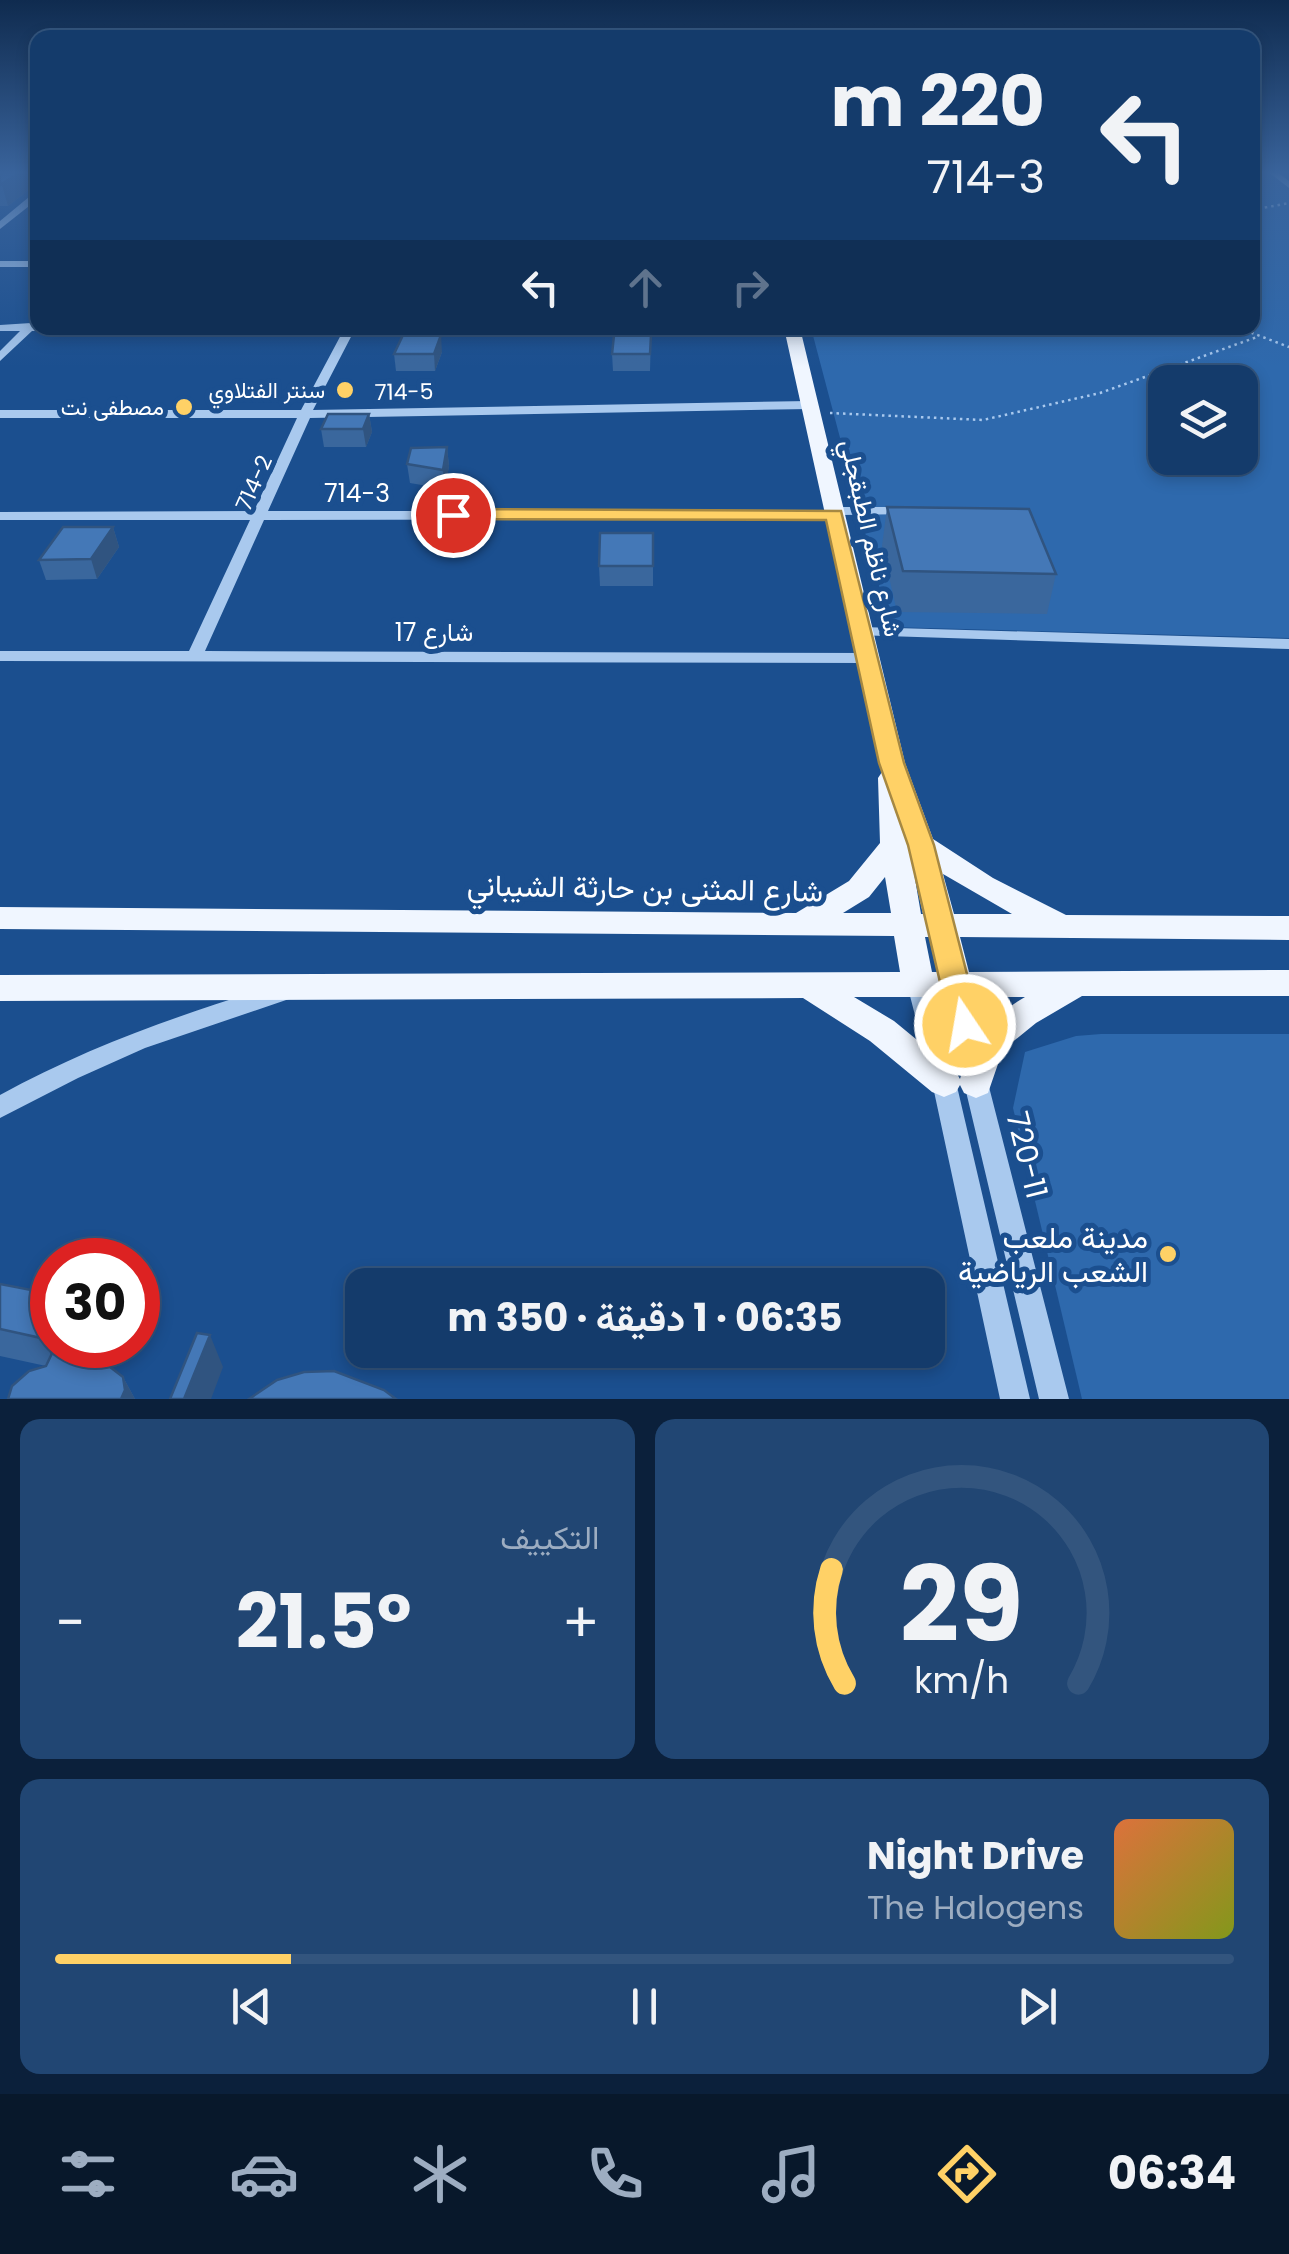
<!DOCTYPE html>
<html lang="ar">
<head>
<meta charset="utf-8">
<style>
	:root { --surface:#143b6b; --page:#214673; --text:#f1f3f6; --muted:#9dadc1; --line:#33557e; --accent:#ffd166 }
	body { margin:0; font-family:Poppins,Vazirmatn,sans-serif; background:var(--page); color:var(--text); direction:rtl; height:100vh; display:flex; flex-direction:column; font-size:38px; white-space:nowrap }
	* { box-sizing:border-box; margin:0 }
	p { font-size:32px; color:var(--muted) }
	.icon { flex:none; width:55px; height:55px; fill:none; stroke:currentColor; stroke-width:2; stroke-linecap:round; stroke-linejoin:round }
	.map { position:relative; height:1399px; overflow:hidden; direction:ltr }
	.panel { display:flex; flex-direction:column; gap:20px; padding:20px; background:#0b203b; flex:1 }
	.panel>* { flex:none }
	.guide { position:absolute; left:30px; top:30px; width:1230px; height:305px; border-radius:20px; box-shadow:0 5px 15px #0003,0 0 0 2px var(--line); direction:rtl; background:#143b6b; color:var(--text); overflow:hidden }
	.fabs { position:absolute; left:1148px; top:365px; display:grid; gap:20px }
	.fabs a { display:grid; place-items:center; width:110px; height:110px; border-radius:20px; background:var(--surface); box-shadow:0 5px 15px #0003,0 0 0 2px var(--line); font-size:50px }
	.speed { position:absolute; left:30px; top:1238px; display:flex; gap:20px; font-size:50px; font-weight:700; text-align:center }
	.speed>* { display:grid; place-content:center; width:130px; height:130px; border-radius:50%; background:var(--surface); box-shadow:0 5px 15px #0003,0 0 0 2px var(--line); line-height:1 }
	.speed .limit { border:15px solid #d22; background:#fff; color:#111 }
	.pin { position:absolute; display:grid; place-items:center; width:85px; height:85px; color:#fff; margin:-42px; border:5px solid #fff; border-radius:50%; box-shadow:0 2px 10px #0007 }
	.me { position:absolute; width:110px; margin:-55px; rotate:348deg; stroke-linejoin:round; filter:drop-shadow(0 0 8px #0008) }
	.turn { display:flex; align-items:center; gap:35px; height:210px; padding:0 50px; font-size:45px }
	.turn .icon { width:130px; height:130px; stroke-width:2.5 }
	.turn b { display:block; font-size:70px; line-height:85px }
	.lanes { display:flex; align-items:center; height:95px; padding:0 50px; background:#0003; justify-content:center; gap:50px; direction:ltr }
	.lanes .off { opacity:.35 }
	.big { font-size:75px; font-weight:700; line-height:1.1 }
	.panel .card { flex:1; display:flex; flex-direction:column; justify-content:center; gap:15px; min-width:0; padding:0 35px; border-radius:20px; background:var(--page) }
	.panel .dial { align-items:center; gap:0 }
	.dial svg { height:260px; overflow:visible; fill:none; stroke:var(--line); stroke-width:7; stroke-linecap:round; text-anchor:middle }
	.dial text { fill:var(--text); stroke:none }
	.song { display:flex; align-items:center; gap:30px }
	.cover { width:120px; height:120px; border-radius:15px; background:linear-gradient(135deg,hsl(20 70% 55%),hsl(70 70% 35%)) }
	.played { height:10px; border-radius:5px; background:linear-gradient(90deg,var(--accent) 20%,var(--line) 20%) }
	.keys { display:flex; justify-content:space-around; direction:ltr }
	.heat { display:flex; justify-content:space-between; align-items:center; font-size:55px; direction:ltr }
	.panel .tiles { flex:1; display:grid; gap:20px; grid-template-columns:1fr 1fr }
	.card:last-child { grid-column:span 2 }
	.trip { position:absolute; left:345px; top:1268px; width:600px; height:100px; border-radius:20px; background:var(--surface); box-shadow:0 5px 15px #0003,0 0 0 2px var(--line); font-weight:700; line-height:100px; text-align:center; direction:rtl }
	.tab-bar { display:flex; height:160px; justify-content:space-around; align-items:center; background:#08182b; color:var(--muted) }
	.tab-bar .icon { width:70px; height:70px }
	.tab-bar .selected { color:var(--accent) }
	.tab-bar b { font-size:45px; color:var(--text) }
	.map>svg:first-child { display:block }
</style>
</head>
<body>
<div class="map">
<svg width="1289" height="1399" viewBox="0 0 1289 1399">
	<rect width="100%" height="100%" fill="#1b4f8f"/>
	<g fill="#2e69ad" fill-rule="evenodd">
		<path d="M1253,171H1289V638L890,627L811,328H1252ZM1165,382H1240V458H1165Z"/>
		<polygon points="1101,1034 1289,1034 1289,1399 1082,1399 1013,1108 1025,1052 1076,1036"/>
	</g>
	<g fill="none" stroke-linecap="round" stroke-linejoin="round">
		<g stroke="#a9c9ee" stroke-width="2.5" stroke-dasharray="2.5 4" stroke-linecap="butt">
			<polyline points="1252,210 1289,203"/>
			<polyline points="1239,328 1289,347"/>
			<polyline points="830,413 983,420 1100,393 1257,337"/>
		</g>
		<g fill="#a9c9ee" fill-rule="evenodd">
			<polygon points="1267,171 1276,171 1289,181 1289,188"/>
			<polygon points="35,192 38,192 38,199 0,229 0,221"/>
			<rect x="0" y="261" width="38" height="6"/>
			<polygon points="31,323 38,328 797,330 799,332 793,335 353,333 313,410 809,401 815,405 809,409 310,418 268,511 827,511 834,507 907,507 914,511 912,514 842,515 835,519 264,520 205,651 868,653 876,658 868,663 0,661 0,651 189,651 250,520 0,520 0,512 254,511 297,418 0,418 0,410 301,410 342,333 32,331 0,361 0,351 20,331 0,331 0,325"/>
			<polygon points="861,627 1289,639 1289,649 855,635 853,632 855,629"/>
			<polygon points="956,974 964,977 967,983 988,1083 1069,1399 1039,1399 964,1083 945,983 948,977"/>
			<polygon points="918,975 926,978 929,984 956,1082 1030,1399 1000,1399 932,1082 907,984 910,978"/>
			<path d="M281,984L289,987L292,993L289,999L145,1048L78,1078L0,1118V1095C89,1046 184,1013 281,984Z"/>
		</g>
		<path fill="#f0f6ff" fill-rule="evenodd" d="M784,328H800L905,763L933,839L993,878L1066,915L1289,916V940L960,937L969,972L1289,970V996H1082L1036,1023L1010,1044L998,1064L988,1093L976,1098L964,1093L960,1085L956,1092L944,1097L932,1092L870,1041L803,998L0,1001V975L900,972L894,936L0,929V907L796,913L849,881L880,843L878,778L882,772ZM914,873L923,914H921ZM943,874L1012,914H954ZM885,877L891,913H843L869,897ZM925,937H929L937,972H932ZM854,997H1025C991,1017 970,1041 960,1079L956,1072L894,1021Z"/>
	</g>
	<g fill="#3a679d">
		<polygon points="0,171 36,171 38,183 8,206 0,206"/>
		<polygon points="651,335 650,371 613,371 612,354"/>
		<polygon points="442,352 435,371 396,371 394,354"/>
		<polygon points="369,414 372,432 366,447 324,447 321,429"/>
		<polygon points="447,447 449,466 445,489 410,483 407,464"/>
		<polygon points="887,507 1056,574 1047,614 897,612 882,546"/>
		<polygon points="113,527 119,547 97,579 46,580 39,560"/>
		<polygon points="653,533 653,586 600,586 599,566"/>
		<polygon points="0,1284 52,1345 96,1359 123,1377 135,1399 8,1399 46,1366 0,1356"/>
	</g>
	<g fill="#305480">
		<polygon points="22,171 36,171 38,183 8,206 2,185"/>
		<polygon points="441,335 442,352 435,371 434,354"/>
		<polygon points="369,414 372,432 366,447 363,429"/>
		<polygon points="447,447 449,466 445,489 443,470"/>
		<polygon points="113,527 119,547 97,579 91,559"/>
		<polygon points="52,1318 52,1345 73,1345 60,1369 41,1338"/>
		<polygon points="210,1335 223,1367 211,1399 184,1399"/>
		<polygon points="80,1345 89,1345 107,1379 76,1354"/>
		<polygon points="123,1377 135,1399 121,1399"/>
	</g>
	<g fill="#4478b7" stroke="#305480" stroke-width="2.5">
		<polygon points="6,171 22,171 0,185 0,175"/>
		<polygon points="403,335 441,335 434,354 394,354"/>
		<polygon points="614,335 651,335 650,354 612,354"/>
		<polygon points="328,414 369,414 363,429 321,429"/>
		<polygon points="447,447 443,470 407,464 411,448"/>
		<polygon points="887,507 1029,509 1056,574 903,571"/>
		<polygon points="63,527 113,527 91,559 39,560"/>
		<polygon points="600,533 653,533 653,566 599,566"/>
		<polygon points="0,1284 52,1294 52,1318 41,1338 0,1329"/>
		<polygon points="197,1333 210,1335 184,1399 170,1399"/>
		<polygon points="56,1345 80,1345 76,1354 101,1360 123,1377 125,1390 121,1399 8,1399 12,1386 29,1371 46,1366"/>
		<polygon points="334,1371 384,1390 396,1399 249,1399 277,1380 304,1372"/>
	</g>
	<linearGradient id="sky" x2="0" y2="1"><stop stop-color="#0f2b4f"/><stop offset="0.47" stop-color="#39639b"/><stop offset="1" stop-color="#39639b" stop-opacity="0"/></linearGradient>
	<rect width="1289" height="367" fill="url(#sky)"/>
	<polygon fill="#ffd166" stroke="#a68842" stroke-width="2.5" points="453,509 841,511 904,763 934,845 980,1025 976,1034 965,1037 954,1034 950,1025 908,845 879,763 826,520 446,519 443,515"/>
	<g fill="#ffd166" stroke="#1b4f8f" stroke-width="4">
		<circle cx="345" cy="390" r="10"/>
		<circle cx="184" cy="407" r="10"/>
		<circle cx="1168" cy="1254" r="10"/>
	</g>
	<g text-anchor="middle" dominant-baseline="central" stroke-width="10" stroke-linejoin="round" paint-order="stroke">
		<g font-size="22" fill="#fff" stroke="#1b4f8f" text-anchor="end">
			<text x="325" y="390">سنتر الفتلاوي</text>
			<text x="164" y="407">مصطفى نت</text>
		</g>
		<g font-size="22" fill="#fff" stroke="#1b4f8f">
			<text transform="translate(404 392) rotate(-1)">714-5</text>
			<text transform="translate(254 483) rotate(-66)">714-2</text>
		</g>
		<g font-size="25" fill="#fff" stroke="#1b4f8f">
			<text x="357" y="493">714-3</text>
			<text transform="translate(871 538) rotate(77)">شارع ناظم الطبقجلي</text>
			<text x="434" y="632">شارع 17</text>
		</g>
		<g font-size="30" fill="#fff" stroke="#1b4f8f">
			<text transform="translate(645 888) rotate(1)">شارع المثنى بن حارثة الشيباني</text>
			<text transform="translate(1027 1155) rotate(76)">720-11</text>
		</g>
		<g font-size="30" fill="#fff" stroke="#1b4f8f" text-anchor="end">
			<text x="1148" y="1237">مدينة ملعب<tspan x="1148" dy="34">الشعب الرياضية</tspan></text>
		</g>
	</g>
</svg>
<div class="fabs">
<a><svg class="icon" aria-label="layers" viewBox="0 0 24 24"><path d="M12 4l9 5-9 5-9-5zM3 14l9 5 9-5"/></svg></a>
</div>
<div class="speed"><div class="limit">30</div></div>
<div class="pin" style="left:453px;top:515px;background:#d93025"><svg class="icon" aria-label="arrive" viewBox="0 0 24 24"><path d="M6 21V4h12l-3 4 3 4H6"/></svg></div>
<svg class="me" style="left:965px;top:1025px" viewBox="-20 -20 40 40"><circle r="17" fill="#ffd166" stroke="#fff" stroke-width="3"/><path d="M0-11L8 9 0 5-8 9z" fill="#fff"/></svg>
<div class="trip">06:35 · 1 دقيقة · 350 m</div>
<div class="guide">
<div class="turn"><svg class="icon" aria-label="left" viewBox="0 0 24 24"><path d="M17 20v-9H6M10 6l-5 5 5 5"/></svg><div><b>220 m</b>714-3</div></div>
<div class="lanes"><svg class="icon" aria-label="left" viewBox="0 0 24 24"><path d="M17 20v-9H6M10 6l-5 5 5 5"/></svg><svg class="icon off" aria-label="ahead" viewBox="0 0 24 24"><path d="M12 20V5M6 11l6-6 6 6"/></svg><svg class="icon off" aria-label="right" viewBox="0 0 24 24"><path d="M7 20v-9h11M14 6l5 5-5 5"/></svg></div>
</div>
</div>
<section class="panel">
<div class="tiles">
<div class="card dial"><svg viewBox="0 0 100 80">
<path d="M14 69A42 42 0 1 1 86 69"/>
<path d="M14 69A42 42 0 0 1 10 34" stroke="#ffd166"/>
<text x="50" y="56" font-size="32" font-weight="700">29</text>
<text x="50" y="72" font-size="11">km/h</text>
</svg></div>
<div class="card"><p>التكييف</p>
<div class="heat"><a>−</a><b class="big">21.5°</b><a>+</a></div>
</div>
<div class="card">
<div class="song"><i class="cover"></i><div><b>Night Drive</b><p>The Halogens</p></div></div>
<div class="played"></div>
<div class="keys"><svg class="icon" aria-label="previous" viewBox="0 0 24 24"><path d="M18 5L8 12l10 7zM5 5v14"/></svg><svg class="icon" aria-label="pause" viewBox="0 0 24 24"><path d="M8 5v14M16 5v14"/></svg><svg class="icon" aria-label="next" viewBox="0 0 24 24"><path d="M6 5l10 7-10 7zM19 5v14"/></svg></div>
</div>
</div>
</section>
<nav class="tab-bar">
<b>06:34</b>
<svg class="icon selected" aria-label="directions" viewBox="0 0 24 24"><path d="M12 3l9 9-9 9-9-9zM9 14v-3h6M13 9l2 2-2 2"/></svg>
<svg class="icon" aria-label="music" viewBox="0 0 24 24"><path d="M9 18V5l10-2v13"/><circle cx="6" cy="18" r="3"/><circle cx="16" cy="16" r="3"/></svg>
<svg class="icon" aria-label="phone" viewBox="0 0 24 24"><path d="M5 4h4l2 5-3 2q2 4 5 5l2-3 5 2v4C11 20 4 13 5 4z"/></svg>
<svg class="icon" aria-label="climate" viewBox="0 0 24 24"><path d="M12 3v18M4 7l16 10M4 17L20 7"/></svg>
<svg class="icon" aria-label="car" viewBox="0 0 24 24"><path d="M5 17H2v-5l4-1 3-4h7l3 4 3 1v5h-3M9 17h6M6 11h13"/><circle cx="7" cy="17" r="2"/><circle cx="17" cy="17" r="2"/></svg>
<svg class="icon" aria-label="filters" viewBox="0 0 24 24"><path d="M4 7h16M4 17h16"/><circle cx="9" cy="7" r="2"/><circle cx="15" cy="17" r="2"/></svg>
</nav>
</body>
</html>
